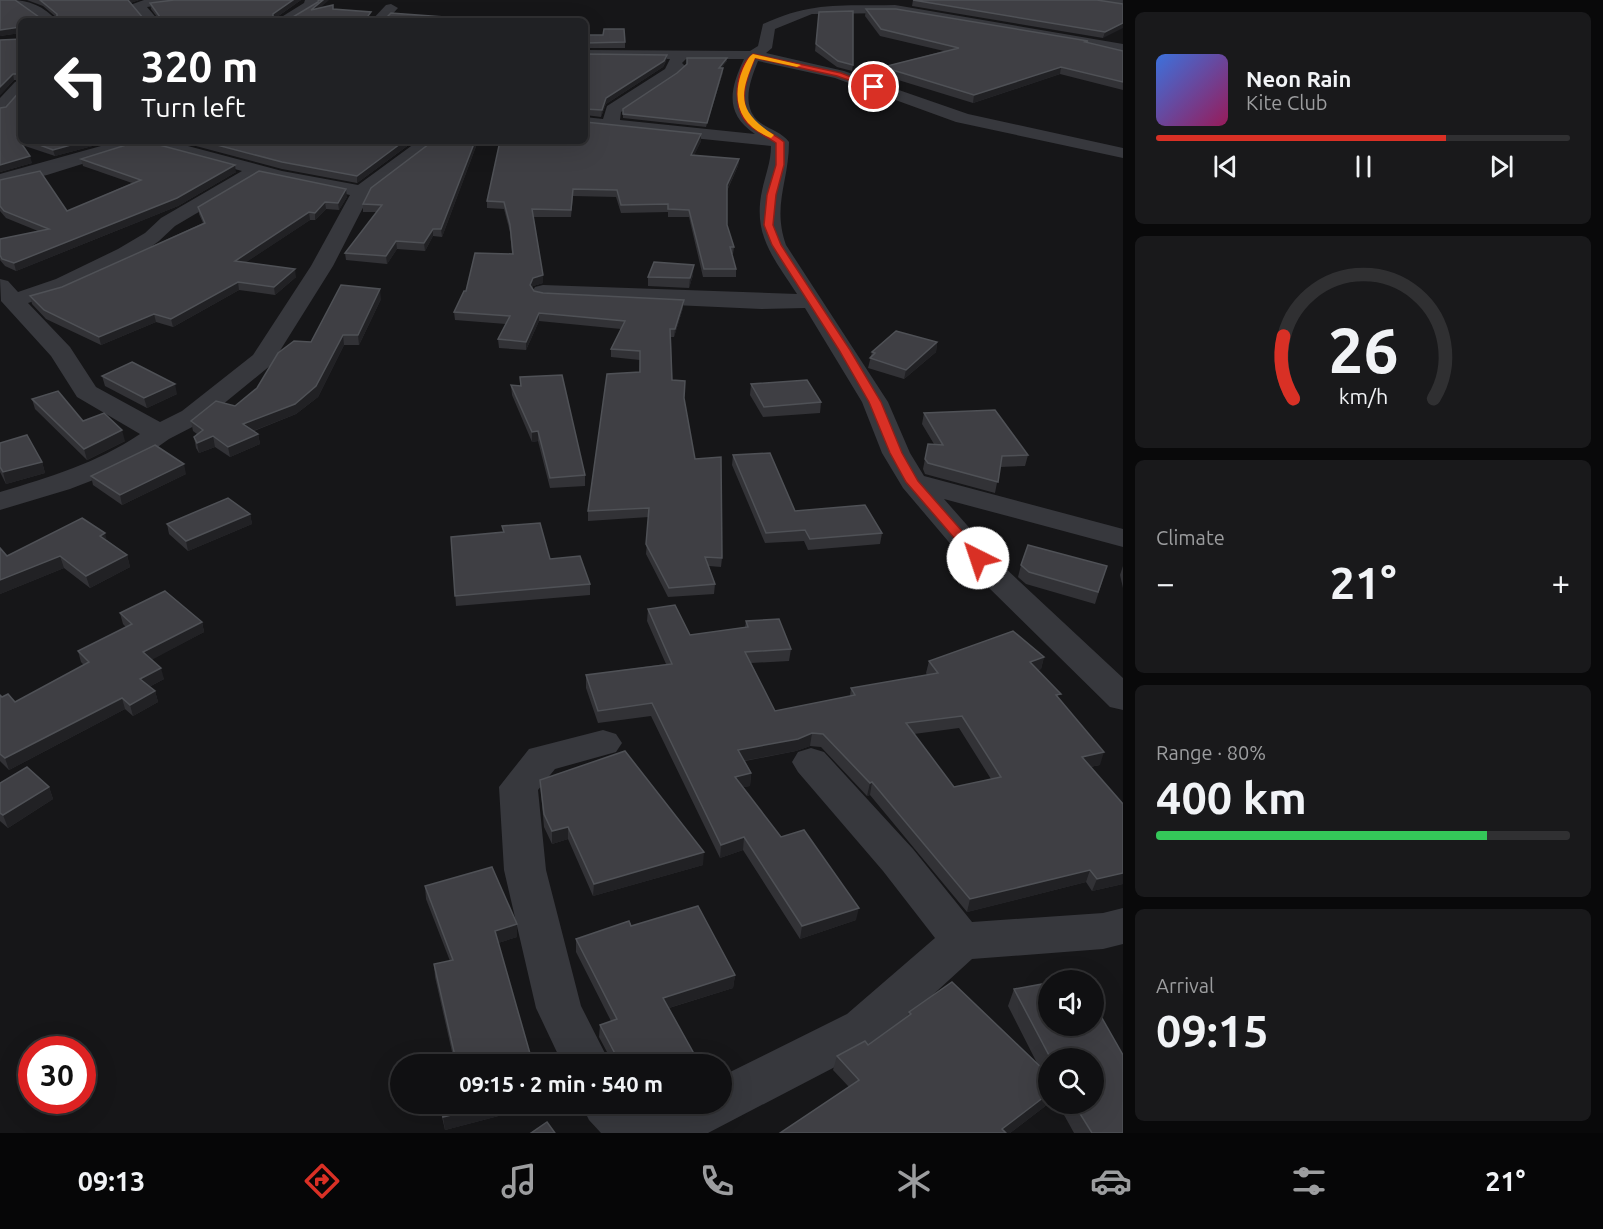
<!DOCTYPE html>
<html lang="en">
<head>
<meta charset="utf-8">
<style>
	:root { --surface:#101012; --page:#19191b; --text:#f1f3f6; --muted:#9c9d9f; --line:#303032; --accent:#d93025 }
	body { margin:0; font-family:Ubuntu,sans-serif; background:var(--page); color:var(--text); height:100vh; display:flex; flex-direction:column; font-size:22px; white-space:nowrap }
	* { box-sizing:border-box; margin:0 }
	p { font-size:20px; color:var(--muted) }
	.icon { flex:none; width:33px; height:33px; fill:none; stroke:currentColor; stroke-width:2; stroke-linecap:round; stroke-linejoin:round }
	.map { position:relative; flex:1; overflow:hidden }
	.panel { display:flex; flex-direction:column; gap:12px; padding:12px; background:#09090a; width:480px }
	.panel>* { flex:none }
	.hud { position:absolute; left:18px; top:18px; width:570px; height:126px; border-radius:9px; box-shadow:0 6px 24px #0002,0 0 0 2px var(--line); background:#202124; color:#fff; overflow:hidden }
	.buttons { position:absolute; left:1038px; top:970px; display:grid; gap:12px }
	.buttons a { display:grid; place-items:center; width:66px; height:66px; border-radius:50%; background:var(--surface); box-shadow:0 6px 24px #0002,0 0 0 2px var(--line); font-size:30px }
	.speed { position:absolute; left:18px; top:1036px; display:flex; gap:12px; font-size:30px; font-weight:700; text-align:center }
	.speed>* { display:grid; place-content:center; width:78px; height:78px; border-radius:50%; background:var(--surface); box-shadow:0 6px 24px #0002,0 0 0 2px var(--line); line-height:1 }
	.speed .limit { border:9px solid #d22; background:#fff; color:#111 }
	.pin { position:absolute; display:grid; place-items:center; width:51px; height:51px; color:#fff; margin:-26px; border:3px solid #fff; border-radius:50%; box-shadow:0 2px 6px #0007 }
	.me { position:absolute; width:66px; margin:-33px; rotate:319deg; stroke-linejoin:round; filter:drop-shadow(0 0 4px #0008) }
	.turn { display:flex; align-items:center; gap:21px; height:126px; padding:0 24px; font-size:27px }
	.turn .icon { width:78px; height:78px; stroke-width:2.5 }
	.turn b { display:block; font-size:42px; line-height:51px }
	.big { font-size:45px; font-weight:700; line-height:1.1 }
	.panel .widget { flex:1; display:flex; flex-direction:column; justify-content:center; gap:9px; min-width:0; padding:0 21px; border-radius:9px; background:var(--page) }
	.panel .dial { align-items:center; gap:0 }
	.dial svg { height:156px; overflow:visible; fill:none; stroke:var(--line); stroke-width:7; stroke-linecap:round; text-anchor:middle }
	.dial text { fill:var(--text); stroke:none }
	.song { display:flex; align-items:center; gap:18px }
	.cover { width:72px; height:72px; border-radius:9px; background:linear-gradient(135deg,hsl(220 70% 55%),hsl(330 70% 35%)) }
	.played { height:6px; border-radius:3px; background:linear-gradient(90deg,var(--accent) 70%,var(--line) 70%) }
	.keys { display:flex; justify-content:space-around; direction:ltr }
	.heat { display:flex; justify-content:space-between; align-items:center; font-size:33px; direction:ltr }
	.charge { height:9px; border-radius:4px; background:linear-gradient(90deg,#34c759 80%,var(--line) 0) }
	.trip { position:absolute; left:390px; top:1054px; width:342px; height:60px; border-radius:30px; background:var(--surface); box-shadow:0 6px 24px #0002,0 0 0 2px var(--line); font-weight:700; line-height:60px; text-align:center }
	.menu { display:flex; height:96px; justify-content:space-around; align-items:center; background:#060607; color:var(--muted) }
	.menu .icon { width:42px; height:42px }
	.menu .on { color:var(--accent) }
	.menu b { font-size:27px; color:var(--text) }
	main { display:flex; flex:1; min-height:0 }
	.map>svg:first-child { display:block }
</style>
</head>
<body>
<main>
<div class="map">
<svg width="1123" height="1133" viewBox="0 0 1123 1133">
	<rect width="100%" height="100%" fill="#161618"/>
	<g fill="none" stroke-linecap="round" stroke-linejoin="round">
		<g fill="#37383d" fill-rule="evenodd">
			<path d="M11,0C29,0 44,6 57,21H42Z"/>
			<polygon points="144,0 176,0 175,3 147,7 159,21 144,21 130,5"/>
			<polygon points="305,0 317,0 317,5 292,21 275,21 304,3"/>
			<polygon points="1091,0 1123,0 1123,8 1097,4"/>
			<polygon points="391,4 398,8 386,21 371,21 386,5"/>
			<path d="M895,5L1123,44V52L895,13L812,14L775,29L772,48L766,53L844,71L968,114L1123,148V158L956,122L835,78L758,61C751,79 741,103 757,120C766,129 781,131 789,142C789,182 772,205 786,245L888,402L910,453L924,476L1123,529V547L944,499L1003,566L1123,678V710L1110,707L981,580L903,488L882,453L862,402L805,308L761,309L543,299L535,297L532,292L535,287L543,285L797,294C776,261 754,238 761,196C764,178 771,164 771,146L585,127V117L603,119L607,106L665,69L670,59L585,58V50L750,51L758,46L763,24C812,1 843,6 895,5ZM686,59H744C730,89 724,113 755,134L620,120L621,112L675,75L685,66L682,63Z"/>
			<polygon points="21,80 21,95 6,112 0,113 0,98 15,82"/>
			<path d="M119,141H169L282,171L358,185L418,141H438L370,194L333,266L271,365L200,423L169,439L132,465L70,489L0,510V492C50,477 97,463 140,434L77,397L51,356L1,301L0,279L8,281L18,292L56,279L118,249L145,233L161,218L242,171L149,146L127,150L47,175L0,186V174ZM260,176L350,195L311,266L253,355L182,411L160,422L96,387L70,347L28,303L72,289L134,259L159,241L175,226Z"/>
			<polygon points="603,730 616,734 622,743 616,752 555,769 538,790 546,870 581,1006 611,1065 563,1065 536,1008 504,870 499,787 529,749"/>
			<polygon points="811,748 824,752 913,849 972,922 1103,913 1123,908 1123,944 1103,949 972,959 879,1044 708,1133 601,1133 589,1120 581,1104 640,1104 649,1112 665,1104 722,1104 722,1076 847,1014 935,938 883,871 798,772 792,762 798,752"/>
		</g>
	</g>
	<g fill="#323236" fill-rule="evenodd">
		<polygon points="27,0 139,0 130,3 143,18 157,17 151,9 150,3 174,0 301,0 277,17 293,17 320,8 333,9 371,17 20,33 0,36 39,17 56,17 43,6"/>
		<polygon points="913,0 1123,4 1103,38 912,6"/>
		<polygon points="866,9 1088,41 1087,43 1123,51 1123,90 1060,74 973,103 882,75 883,67 944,51 880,36 865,16"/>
		<polygon points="819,12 853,65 852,71 837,67 815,51"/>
		<polygon points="585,35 625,42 625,48 585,48"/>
		<polygon points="21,39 21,80 14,80 0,95"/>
		<polygon points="585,54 667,55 666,61 663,67 606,104 601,117 585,115"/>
		<polygon points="727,58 727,61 721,68 723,68 723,72 706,127 623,118 623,114"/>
		<polygon points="21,90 21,141 111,141 55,156 22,145 32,163 0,172 6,107"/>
		<polygon points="701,134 701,141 694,155 739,159 738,166 727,191 727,225 734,247 733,254 732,254 736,269 736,277 703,277 689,217 668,217 668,212 621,213 616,197 573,196 571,217 533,217 543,283 533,286 532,288 534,291 543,293 683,308 674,337 671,337 672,380 684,398 695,459 722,558 721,567 709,566 715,584 714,594 668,597 646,554 649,517 588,521 588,511 639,372 640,360 611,357 611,349 621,329 539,321 526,350 499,348 498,339 506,324 455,320 454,312 466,291 512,254 510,232 504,209 487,208 487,201"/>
		<polygon points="177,141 414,141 357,183 282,169"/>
		<polygon points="478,141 442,237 433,236 425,251 397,249 387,264 346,260 345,253 377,212 363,212 363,204"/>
		<polygon points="81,159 236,172 178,206 16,271 5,266 0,260 0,239 38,231 6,218 0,211 0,180 67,211 132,183 83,166"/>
		<polygon points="347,197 339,210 326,209 315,220 310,220 246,262 296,277 275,295 239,290 173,327 156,322 101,345 46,319 32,304 30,296 62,287 203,223 199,214 198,207"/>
		<polygon points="693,275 689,288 648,286 648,277"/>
		<polygon points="381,299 359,345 344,345 318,397 296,414 254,431 258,434 260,444 230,457 215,447 199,453 196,448 194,437 197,434 193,431 191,421 235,406 257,388 311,342"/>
		<polygon points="937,342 936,352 904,379 868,368 872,352"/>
		<polygon points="102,376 177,394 147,408 105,386"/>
		<polygon points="520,377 585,475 585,486 550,488 538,441 532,442 512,395 511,385 520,386"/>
		<polygon points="751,384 821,402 820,413 763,417 750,395"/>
		<polygon points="32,399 83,421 125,441 87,460 35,409"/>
		<polygon points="924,413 1028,455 1025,466 1000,467 995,493 925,474 923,469 928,444 934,444 922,424"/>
		<polygon points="0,443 42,462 45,473 6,484 0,472"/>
		<polygon points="733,455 795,511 882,533 880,544 808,550 804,541 765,543 732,465"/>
		<polygon points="186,474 122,505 93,485 91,476"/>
		<polygon points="250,514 252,524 188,551 169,534 167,524"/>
		<polygon points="502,526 550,559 590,584 590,595 456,606 451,537 503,532"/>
		<polygon points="107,540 127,555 130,567 90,588 64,568 0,594 0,548 7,556"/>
		<polygon points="1021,565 1107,566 1095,604 1026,584 1018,577"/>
		<polygon points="1123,566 1123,588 1120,575"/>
		<path d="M648,609L690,635L745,627L746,621L791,649L789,661L751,663L775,711L850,696L851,688L927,675L926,673L929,661L1044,657L1041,669L1038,670L1059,698L1100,765L1090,767L1123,884L1092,891L1086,882L967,912L870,795L867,796L821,747L810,746L796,751L745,761L751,773L750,786L743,787L781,837L856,920L800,939L743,850L720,858L651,716L598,723L586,688V675L666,664L647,621ZM959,728L991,779L954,787L914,734Z"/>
		<polygon points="120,613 202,622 204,632 152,659 164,679 149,687 155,691 158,702 133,716 125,709 9,770 0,761 0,695 2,697 15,702 84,665 81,662 78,651 126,627 123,624"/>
		<polygon points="540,780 703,865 593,896 568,839 552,844 544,827 541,793"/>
		<polygon points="0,783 49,787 53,799 8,828 0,821"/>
		<polygon points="425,886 517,937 498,943 531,1057 541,1065 455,1065 435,977 434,964 450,961 426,899"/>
		<polygon points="631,926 735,975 733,988 669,1008 696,1065 614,1065 599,1037 600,1025 611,1021 576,952 576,939"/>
		<polygon points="952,982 1037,1063 1008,1006 1014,989 1048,983 1048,1026 1094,1026 1094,1004 1123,1055 1123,1133 1074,1133 1058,1104 1094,1104 1094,1059 1048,1059 1048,1104 1010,1133 780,1133 849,1087 833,1070 837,1056 865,1041 868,1045 907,1016 909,1012"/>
		<polygon points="439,1104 544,1104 445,1130"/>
	</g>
	<g fill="#212124">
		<polygon points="127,0 139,0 128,4"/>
		<polygon points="293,0 301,0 274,19 273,21 273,14"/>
		<polygon points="323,0 329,0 311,16 311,10"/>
		<polygon points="445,17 446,21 436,21"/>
		<polygon points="1123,23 1123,28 1103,38 1105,32"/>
		<polygon points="20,27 21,33 0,36 0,30"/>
		<polygon points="667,55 666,61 663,67 606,104 601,117 602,110 606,98"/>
		<polygon points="727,58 727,61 719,72 719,68"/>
		<polygon points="1061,67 1060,74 973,103 974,95"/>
		<polygon points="723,68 723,72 706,127 707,123"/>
		<polygon points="13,74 14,80 0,95 0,87"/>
		<polygon points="701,134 701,141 691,162 691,155"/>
		<polygon points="85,141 111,141 55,156 53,150"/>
		<polygon points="404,141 414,141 357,183 357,176"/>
		<polygon points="475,141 478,141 442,237 441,229"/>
		<polygon points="30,156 32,163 0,172 0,165"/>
		<polygon points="739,159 738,166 726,192 727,185"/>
		<polygon points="235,165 236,172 178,206 16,271 14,263"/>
		<polygon points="346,189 347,197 339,210 338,203"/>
		<polygon points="325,202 326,209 315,220 315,213"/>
		<polygon points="309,212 310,220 236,269 235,261"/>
		<polygon points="433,229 433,236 425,251 424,243"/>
		<polygon points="396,241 397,249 387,264 386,256"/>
		<polygon points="694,265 693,275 689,288 690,278"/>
		<polygon points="295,269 296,277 275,295 274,287"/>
		<polygon points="543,275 543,283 533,286 530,293 530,285 533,278"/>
		<polygon points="238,282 239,290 173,327 171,319"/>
		<polygon points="380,289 381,299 359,345 358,335"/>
		<polygon points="684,300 683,308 674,337 675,329"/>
		<polygon points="539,313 539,321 526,350 526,342"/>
		<polygon points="154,314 156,322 101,345 99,337"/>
		<polygon points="343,335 344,345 318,397 296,414 245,434 243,424"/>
		<polygon points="937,342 936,352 904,379 906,370"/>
		<polygon points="175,384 177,394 147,408 144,398"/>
		<polygon points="122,430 125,441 87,460 84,449"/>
		<polygon points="538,431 538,441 532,442 532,432"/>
		<polygon points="258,434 260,444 230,457 228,447"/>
		<polygon points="213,436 215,447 199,453 197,443"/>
		<polygon points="42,462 45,473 6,484 3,472"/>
		<polygon points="184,464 186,474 122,505 120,495"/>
		<polygon points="250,514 252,524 188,551 186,541"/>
		<polygon points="105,533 108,545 100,536"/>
		<polygon points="127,555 130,567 90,588 86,576"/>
		<polygon points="60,556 64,568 0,594 0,580"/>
		<polygon points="202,622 204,632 146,663 143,652"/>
		<polygon points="1044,657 1041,669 1026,674 1030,662"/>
		<polygon points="161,668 164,679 143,690 140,679"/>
		<polygon points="155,691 158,702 133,716 130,705"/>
		<polygon points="122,698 125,709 9,770 5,758"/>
		<polygon points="812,733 810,746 796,751 737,762 738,750"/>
		<polygon points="1104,752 1100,765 1077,769 1082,757"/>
		<polygon points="751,773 750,786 733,789 735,777"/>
		<polygon points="872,782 870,795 867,796 870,783"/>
		<polygon points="49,787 53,799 8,828 3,815"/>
		<polygon points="568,827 568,839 552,844 552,831"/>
		<polygon points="744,837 743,850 720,858 721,845"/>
		<polygon points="704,852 703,865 593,896 594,884"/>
		<polygon points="1090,870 1086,882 967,912 970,899"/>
		<polygon points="1123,873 1123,884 1092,891 1097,879"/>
		<polygon points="859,908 856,920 800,939 802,926"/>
		<polygon points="517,924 517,937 495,944 495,931"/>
		<polygon points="735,975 733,988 662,1010 663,998"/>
		<polygon points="697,1059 696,1065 681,1065"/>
		<polygon points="1048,1094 1048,1104 1010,1133 1000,1133 1002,1129"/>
		<polygon points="495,1104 544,1104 445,1130 443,1117"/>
	</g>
	<g fill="#3f3f44" stroke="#4f5156" stroke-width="1.5" fill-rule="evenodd">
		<polygon points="0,0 15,0 39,17 57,17 57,14 40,0 128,0 143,18 160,17 150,3 174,0 293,0 273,14 273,17 293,17 318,2 318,0 323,0 311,10 333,5 333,9 371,12 368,16 371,18 386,18 391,13 445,17 436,21 21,21 21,37 20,27 0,30"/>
		<polygon points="913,0 1097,0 1123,4 1123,23 1105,32"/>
		<polygon points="866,9 896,9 1088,41 1085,42 1123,51 1123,82 1061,67 974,95 883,67 959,48 881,29"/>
		<polygon points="853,11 853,65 838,61 816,44 819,12"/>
		<polygon points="604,29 624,29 625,42 585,43 585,35 603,35"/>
		<polygon points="21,39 21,74 13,74 0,87 0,40"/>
		<polygon points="585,54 667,55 664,61 606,98 602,110 585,109"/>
		<polygon points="687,58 727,58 719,68 723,68 707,123 623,114 623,109 677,73 687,64"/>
		<polygon points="21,90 21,138 17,137 30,156 0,165 0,108 6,107"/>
		<polygon points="585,122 701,134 691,155 739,159 727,185 727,225 734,247 730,247 736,269 704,269 689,210 668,209 668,204 621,205 617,190 573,189 571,210 532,209 543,275 533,278 530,285 534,291 543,293 684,300 675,329 670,329 672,380 685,381 684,398 695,459 721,457 722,558 705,557 715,584 669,588 646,544 649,508 588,511 607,374 640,372 640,351 611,349 625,321 539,313 526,342 498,339 510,316 454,312 464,291 466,291 475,253 513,254 510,225 504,202 487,201 500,141 585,141"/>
		<polygon points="29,141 85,141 53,150"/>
		<polygon points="202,141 404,141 357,176 282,162"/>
		<polygon points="433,141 475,141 441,229 433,229 424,243 396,241 386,256 345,253 382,205 363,204 371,188"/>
		<polygon points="148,142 235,165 177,198 14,263 2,259 0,255 0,239 49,229 4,211 0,206 0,180 40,171 67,211 141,180 81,159 126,145"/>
		<polygon points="259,171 346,189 338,203 325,202 315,213 309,212 235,261 295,269 274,287 238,282 171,319 154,314 99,337 44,310 30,296 62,287 205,223 198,207"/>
		<polygon points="654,262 694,265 690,278 648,277"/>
		<polygon points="341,285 380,289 358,335 343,335 316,386 295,404 243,424 258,434 228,447 213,436 197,443 194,437 203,430 191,421 216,401 235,406 257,388 278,353 294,341 311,342"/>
		<polygon points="896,331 937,342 906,370 870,358 875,353 872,352"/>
		<polygon points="132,362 175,384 144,398 102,376"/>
		<polygon points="562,375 585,475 550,478 538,431 532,432 511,385 521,386 520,377"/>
		<polygon points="807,380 821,402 764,407 751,384"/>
		<polygon points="58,391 83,421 104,413 122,430 84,449 32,399"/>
		<polygon points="995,410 1028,455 1002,456 998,482 928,463 925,459 928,444 943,445 924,413"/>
		<polygon points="27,435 42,462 3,472 0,467 0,443"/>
		<polygon points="155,445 184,464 120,495 91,476"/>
		<polygon points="770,453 795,511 865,505 882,533 810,539 805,530 766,533 733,455"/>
		<polygon points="228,498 250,514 186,541 167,524"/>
		<polygon points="82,518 105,533 100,536 127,555 86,576 60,556 0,580 0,548 7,556"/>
		<polygon points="540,523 550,559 580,556 590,584 455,596 451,537 504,532 502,526"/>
		<polygon points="1028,545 1107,566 1098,592 1029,572 1021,565"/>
		<polygon points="165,591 202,622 143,652 161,668 140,679 155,691 130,705 122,698 5,758 0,754 0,695 2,697 8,694 15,702 89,662 78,651 132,624 120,613"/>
		<path d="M675,605L690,635L748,627L746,621L779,619L791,649L745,652L775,711L855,695L851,688L938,673L929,661L1013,631L1044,657L1030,662L1061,694L1056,695L1104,752L1082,757L1123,804V873L1097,879L1090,870L970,899L872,782L870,783L823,734L812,733L798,739L738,750L751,773L735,777L781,837L804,830L859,908L802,926L744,837L721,845L652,703L598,711L586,675L672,664L648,609ZM962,716L1001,777L954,787L906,723Z"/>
		<polygon points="625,751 704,852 594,884 568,827 552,831 544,814 540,780"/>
		<polygon points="27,767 49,787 3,815 0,813 0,783"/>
		<polygon points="492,867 517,924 495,931 531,1057 538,1055 541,1065 457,1065 434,964 453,960 425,886"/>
		<polygon points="698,906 735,975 663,998 697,1059 681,1065 621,1065 600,1025 617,1019 576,939 629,921 631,926"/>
		<polygon points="1079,979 1080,981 1064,981"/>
		<polygon points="952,982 1048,1074 1048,1094 1002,1129 1006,1133 780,1133 859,1080 837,1056 865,1041 868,1045 911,1014 909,1012"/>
		<polygon points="1048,983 1048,1026 1094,1026 1094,1004 1123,1055 1123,1133 1092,1133 1074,1104 1094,1104 1094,1059 1051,1059 1014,989"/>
		<polygon points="440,1104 495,1104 443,1117"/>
		<polygon points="547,1122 555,1133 531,1133"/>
	</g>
	<path fill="#d93025" stroke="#8d1f18" stroke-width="1.5" d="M753,54L841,73L877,87L874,89L837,76L755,58C747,77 737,101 752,121C760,129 775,134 784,142V165L776,195L773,225L781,245L850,350L881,402L902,453L918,481L983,555V561H974L906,482L890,453L869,402L839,350L772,245L764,225L767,195L776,165V143C767,137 755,131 748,124C731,108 735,67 753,54Z"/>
	<path fill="#f59e0b" d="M753,54L801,65L797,67L755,58C739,96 737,111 774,135L771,138C740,126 730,100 743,69C746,63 748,57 753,54Z"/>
</svg>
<div class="buttons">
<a><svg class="icon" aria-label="sound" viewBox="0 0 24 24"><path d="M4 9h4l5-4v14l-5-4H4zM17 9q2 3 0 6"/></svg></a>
<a><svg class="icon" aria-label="search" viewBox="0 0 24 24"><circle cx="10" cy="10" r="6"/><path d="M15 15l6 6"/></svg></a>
</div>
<div class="speed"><div class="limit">30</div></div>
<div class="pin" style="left:874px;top:87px;background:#d93025"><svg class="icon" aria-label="arrive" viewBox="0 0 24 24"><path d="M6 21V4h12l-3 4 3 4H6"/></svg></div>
<svg class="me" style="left:978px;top:558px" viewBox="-20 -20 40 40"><circle r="19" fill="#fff"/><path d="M0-13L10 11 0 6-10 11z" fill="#d93025"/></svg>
<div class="trip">09:15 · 2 min · 540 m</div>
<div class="hud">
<div class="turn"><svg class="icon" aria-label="left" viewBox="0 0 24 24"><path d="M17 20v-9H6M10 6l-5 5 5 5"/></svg><div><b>320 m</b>Turn left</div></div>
</div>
</div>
<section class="panel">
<div class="widget">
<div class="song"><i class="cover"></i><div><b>Neon Rain</b><p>Kite Club</p></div></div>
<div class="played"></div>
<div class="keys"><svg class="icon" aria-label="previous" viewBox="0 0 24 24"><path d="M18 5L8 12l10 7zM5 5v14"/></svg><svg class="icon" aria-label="pause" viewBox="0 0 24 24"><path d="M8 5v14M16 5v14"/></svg><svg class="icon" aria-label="next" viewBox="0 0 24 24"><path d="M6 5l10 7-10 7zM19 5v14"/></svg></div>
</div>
<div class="widget dial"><svg viewBox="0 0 100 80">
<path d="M14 69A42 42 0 1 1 86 69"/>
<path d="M14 69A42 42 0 0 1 9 37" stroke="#d93025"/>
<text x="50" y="56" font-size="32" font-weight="700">26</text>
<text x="50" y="72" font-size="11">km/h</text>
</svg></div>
<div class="widget"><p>Climate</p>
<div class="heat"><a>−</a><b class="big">21°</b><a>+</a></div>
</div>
<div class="widget"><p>Range · 80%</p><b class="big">400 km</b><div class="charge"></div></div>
<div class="widget"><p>Arrival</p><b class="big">09:15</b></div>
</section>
</main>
<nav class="menu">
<b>09:13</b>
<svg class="icon on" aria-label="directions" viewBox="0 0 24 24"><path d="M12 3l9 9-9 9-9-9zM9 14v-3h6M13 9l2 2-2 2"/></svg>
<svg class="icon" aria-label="music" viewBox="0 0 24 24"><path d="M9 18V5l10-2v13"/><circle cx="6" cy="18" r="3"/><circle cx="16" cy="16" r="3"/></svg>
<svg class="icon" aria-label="phone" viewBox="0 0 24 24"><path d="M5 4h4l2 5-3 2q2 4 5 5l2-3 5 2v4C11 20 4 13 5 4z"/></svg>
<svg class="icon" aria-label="climate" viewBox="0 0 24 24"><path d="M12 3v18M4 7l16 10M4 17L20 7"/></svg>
<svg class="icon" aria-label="car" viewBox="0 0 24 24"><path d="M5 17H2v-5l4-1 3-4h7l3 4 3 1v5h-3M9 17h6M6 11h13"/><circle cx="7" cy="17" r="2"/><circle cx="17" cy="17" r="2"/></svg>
<svg class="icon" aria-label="filters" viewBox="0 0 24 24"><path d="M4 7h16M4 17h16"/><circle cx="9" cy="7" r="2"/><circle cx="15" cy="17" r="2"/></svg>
<b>21°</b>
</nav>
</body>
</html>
